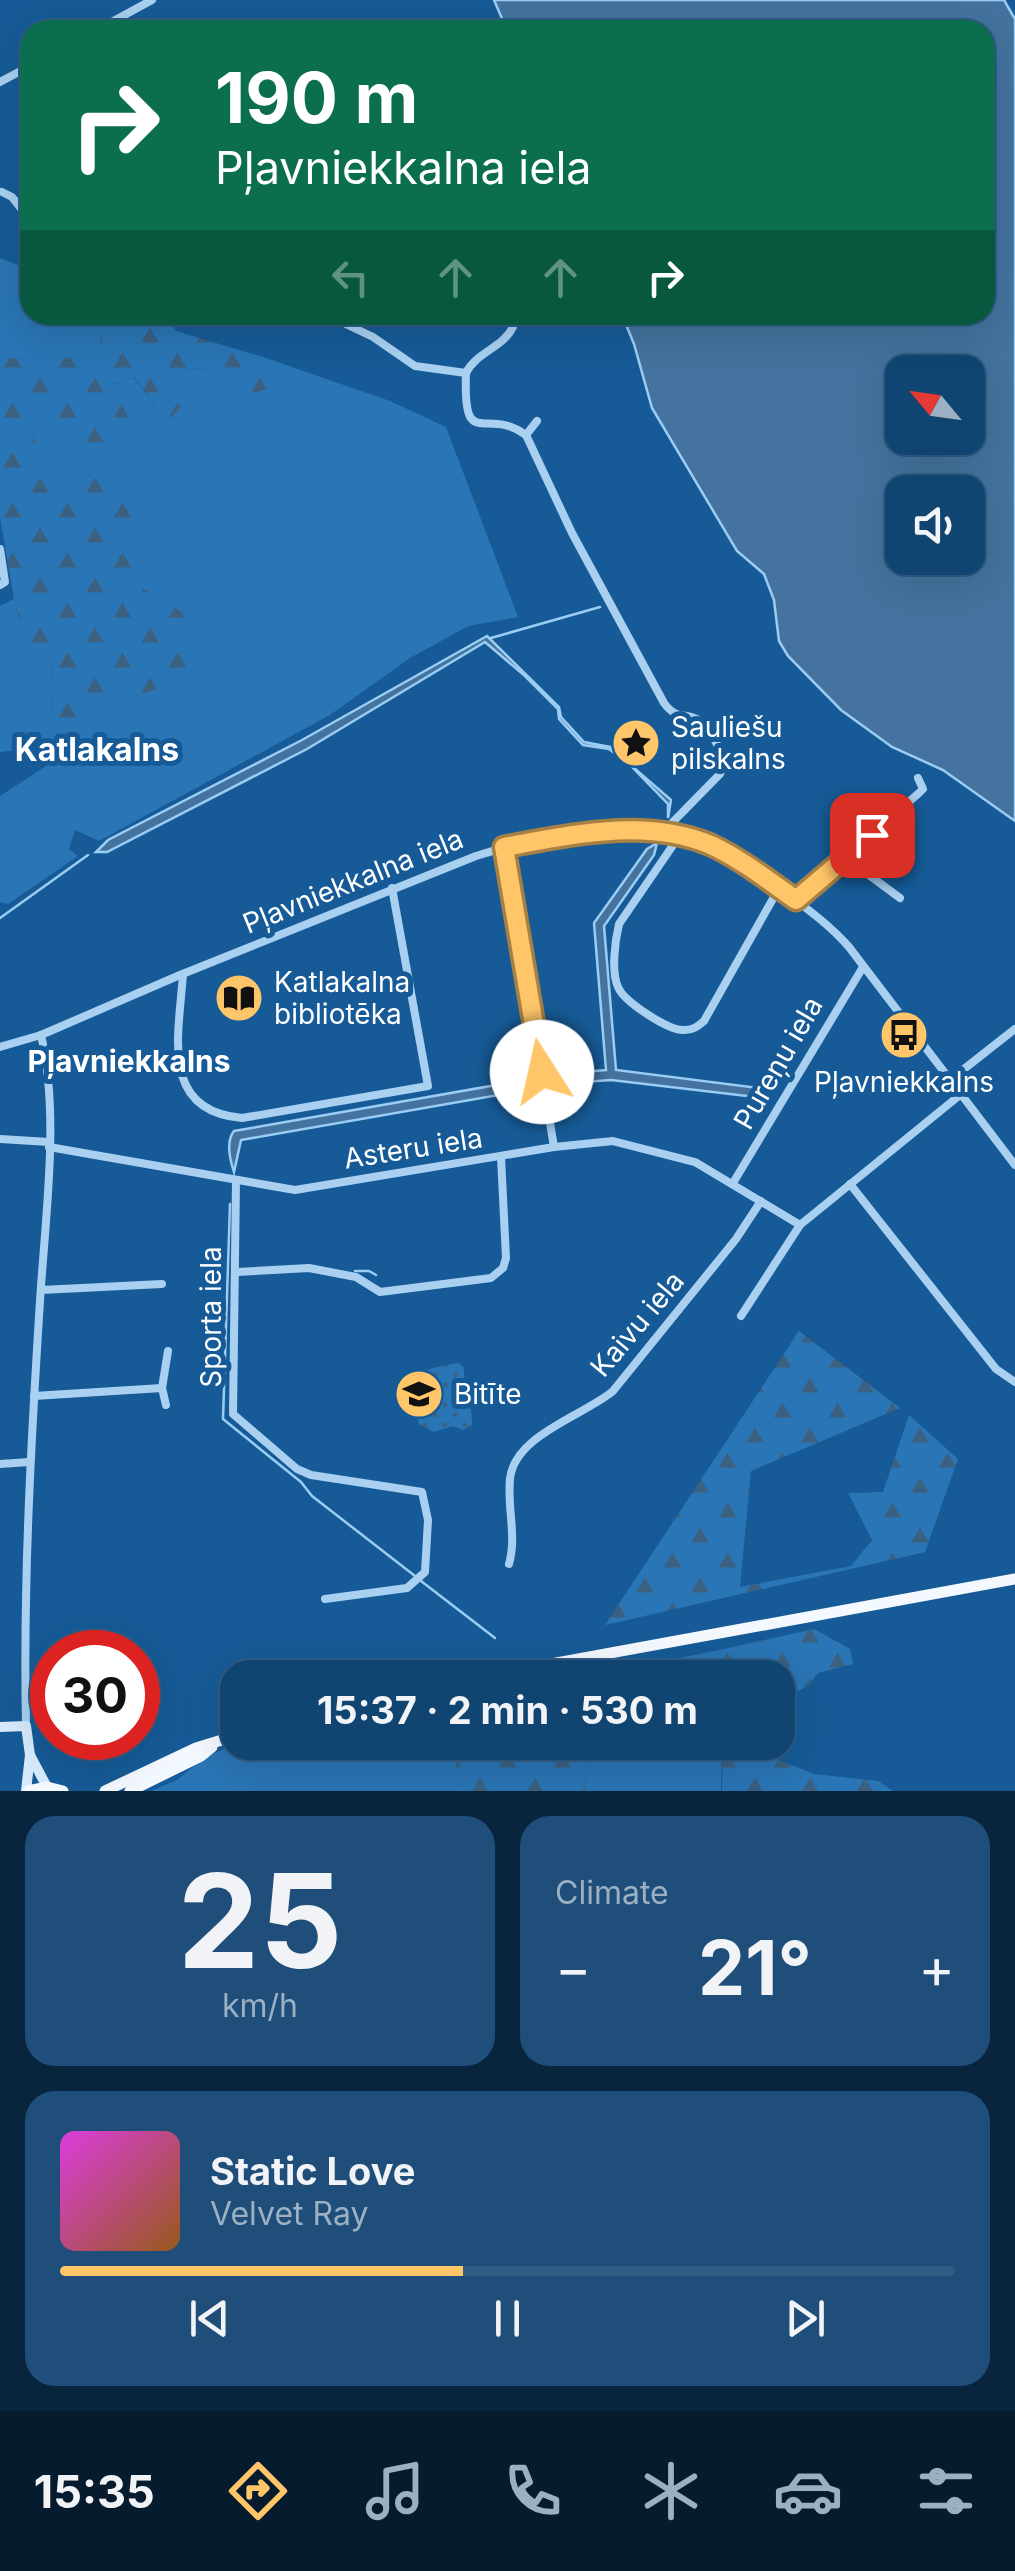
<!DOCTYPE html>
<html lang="en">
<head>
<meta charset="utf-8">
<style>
	:root { --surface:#104471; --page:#1e4e79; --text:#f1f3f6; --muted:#9cb0c3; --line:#305c84; --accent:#ffc569 }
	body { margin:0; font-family:Inter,sans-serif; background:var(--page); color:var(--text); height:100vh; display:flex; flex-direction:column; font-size:38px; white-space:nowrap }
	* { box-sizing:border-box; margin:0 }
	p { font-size:32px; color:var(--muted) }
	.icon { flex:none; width:55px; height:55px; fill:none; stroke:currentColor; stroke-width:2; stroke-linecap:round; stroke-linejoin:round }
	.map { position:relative; height:1791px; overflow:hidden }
	.details { display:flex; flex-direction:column; gap:25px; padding:25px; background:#09253e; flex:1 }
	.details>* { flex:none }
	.top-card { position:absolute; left:20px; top:20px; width:975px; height:305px; border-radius:30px; box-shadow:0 10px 40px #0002,0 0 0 2px var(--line); background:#0b6e4f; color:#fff; overflow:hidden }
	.needle { width:65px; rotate:299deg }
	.buttons { position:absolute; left:885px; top:355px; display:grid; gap:20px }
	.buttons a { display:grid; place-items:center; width:100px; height:100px; border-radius:20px; background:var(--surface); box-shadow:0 10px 40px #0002,0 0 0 2px var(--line); font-size:50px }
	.speed { position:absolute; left:30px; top:1630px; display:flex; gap:20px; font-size:50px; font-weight:700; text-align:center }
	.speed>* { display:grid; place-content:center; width:130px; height:130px; border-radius:50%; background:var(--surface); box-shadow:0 10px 40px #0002,0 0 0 2px var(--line); line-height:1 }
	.speed .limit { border:15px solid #d22; background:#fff; color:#111 }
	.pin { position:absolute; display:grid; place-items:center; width:85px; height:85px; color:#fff; margin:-42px; border-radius:20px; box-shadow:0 5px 15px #0006 }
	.me { position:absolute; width:110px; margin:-55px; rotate:350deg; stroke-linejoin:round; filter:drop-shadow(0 0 8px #0008) }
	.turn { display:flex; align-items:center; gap:35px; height:210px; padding:0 30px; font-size:45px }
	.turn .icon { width:130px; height:130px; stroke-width:2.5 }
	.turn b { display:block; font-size:70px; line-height:85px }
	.lanes { display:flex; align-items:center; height:95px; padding:0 30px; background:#0003; justify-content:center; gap:50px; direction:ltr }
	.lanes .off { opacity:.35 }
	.big { font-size:75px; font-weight:700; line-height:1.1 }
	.details .widget { flex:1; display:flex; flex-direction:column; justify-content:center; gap:15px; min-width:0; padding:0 35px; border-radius:30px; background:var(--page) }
	.details .dial { align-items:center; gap:0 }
	.dial b { font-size:130px; line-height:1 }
	.song { display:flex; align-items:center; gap:30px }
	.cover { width:120px; height:120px; border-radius:15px; background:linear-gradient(135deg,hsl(300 70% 55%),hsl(30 70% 35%)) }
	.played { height:10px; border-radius:5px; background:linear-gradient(90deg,var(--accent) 45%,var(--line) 45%) }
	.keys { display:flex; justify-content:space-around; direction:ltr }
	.heat { display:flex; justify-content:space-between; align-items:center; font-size:55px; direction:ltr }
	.details .tiles { flex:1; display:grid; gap:25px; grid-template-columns:1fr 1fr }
	.widget:last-child { grid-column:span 2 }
	.trip { position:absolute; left:220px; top:1660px; width:575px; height:100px; border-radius:30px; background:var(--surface); box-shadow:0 10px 40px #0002,0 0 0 2px var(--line); font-weight:700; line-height:100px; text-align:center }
	.tabs { display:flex; height:160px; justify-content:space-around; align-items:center; background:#061b2d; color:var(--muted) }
	.tabs .icon { width:70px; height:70px }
	.tabs .on { color:var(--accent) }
	.tabs b { font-size:45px; color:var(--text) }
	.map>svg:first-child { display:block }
</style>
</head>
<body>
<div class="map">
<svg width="1015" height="1791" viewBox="0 0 1015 1791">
	<defs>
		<pattern id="forest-firs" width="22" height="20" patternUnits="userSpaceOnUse" patternTransform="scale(2.5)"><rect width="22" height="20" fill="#2a75b5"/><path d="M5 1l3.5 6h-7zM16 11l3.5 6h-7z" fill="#3b6080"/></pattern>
		<pattern id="park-dots" width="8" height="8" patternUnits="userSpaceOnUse" patternTransform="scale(2.5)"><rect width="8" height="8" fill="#2a75b5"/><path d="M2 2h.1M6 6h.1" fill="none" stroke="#3b6080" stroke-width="1.8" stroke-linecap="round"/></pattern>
	</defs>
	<rect width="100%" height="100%" fill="#165b97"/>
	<g fill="#2a75b5">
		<polygon points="0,258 30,270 30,315 94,315 106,357 0,359"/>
		<polygon points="263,357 390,401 446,427 518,617 468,626 410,658 330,715 99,841 75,830 69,849 78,856 8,904 0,902 0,796 46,766 37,748 0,752 0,606 14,599 31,664 53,662 51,714 127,579 93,476 47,473 34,439 37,427 111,385 133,377 156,406 137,418 156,433 181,369 210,368 217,405 292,380"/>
		<polygon points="724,1649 724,1677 590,1677 590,1676"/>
		<polygon points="239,1743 455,1743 458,1791 151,1791 177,1780 205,1757"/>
		<polygon points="587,1743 722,1743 721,1791 585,1791"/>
	</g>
	<g fill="url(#forest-firs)">
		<polygon points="94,315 169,317 176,331 263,357 293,380 217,406 209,368 182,369 193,394 156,434 136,418 156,406 134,377 112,384 130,421 100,455 37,428 34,439 48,473 93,476 126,495 144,544 127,579 183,613 188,677 65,724 51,714 53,663 31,665 14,599 0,517 0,359 105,357"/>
		<polygon points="799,1331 900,1408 751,1471 740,1587 851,1566 872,1540 848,1493 883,1492 909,1415 958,1459 925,1552 605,1625"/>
		<polygon points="814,1629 850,1649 853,1664 818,1673 809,1685 778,1703 778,1678 724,1677 724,1649"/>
		<polygon points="723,1742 745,1743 748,1748 814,1774 878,1781 893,1791 722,1791"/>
		<polygon points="455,1743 587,1743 585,1791 458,1791"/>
	</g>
	<path fill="url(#park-dots)" d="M459,1363L464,1368C463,1389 473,1405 472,1425L463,1430L453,1426L434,1432L419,1424C408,1373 408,1372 459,1363Z"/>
	<g fill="#43739e" stroke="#9bcdf4" stroke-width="2.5" fill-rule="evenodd">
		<path d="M494,0H1004L1015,19V821L943,770L892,747L841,710L788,656L779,641L774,600L764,574L737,551L652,408L634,344L622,315H985V30H507ZM968,372V438H902V372ZM902,492H968V558H902Z"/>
		<polygon points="487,636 559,707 561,717 584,742 610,747 671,800 668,818 668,804 631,766 609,749 583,745 559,719 558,709 525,676 485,642 307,749 107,852 96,852 108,840 302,740"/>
		<polygon points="657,843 654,855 604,926 616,1070 758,1088 777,1066 780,1073 764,1098 611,1080 557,1084 546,1081 558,1074 606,1070 594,923 647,849"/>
		<path d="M525,1080L537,1083L527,1090L241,1140L234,1172C230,1160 226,1141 234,1131Z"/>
	</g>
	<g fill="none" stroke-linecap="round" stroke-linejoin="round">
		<g stroke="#9bcdf4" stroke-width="2.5">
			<polyline points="491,638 600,607"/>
			<polyline points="0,918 88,855"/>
			<polyline points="230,1204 223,1419 301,1482 312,1496 415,1576"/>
			<polyline points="355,1271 369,1271 376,1275"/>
			<polyline points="421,1581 495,1638"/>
		</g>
		<g stroke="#a9d0f1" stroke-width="8">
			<polyline points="97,30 152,0"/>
			<polyline points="0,82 30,66"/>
			<polyline points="2,192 12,197 30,220"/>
			<polyline points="327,315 373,337 415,366 466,373"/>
			<path d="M466,373C463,454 485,405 526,435L572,533L664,703C678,722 685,711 700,721C713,730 727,760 720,774L664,831"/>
			<path d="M466,373C476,352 503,348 513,327L510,315"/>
			<polyline points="526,435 537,421"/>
			<polyline points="0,549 5,582 0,585"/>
			<path d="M680,835L619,924C615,941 611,971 618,987C624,1002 668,1030 683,1030C693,1030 697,1027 704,1021L779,888"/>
			<polyline points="504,847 554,1147"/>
			<polyline points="849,856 850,861 900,898"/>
			<polyline points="796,900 919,793 923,789 918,778"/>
			<path d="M183,974C179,1034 159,1111 242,1118L428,1086L392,888"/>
			<path d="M0,1047L41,1035L180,975L476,856C543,835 638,816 705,842C731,853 755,871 778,887C803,906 828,923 849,947L1015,1165"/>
			<polyline points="950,1080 1015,1029"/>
			<polyline points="0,1139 49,1142"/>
			<polyline points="49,1147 295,1190 554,1147 613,1141 695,1162 800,1225 960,1095"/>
			<polyline points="236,1180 233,1414 297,1469 311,1475 422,1492 428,1520 425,1572 407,1588 325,1599"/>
			<polyline points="733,1183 863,967"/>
			<polyline points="850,1184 996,1369 1015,1382"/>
			<polyline points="237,1272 309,1268 356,1277 380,1292 491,1278 503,1268 506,1258 501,1157"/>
			<polyline points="41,1290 162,1284"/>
			<polyline points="741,1316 800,1225"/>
			<polyline points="34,1396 162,1388"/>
			<polyline points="166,1405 162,1388 168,1351"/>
			<polyline points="0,1464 29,1462"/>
			<path d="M509,1564C517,1536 507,1508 510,1479C514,1435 585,1415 613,1391L736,1239L761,1201"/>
			<path d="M26,1726C23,1584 31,1442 40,1301C45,1219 60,1115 41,1035"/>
		</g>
		<g stroke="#d7ebfc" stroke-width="10">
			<polyline points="0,1727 26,1726 30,1755 26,1791"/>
			<polyline points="30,1755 47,1787"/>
		</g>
		<g stroke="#f3f9ff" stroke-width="11">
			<polyline points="474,1678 1015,1579"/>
			<polyline points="28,1791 47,1787 63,1791"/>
			<polyline points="105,1791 196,1748 238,1735"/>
			<polyline points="130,1791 201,1756 212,1747"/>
		</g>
	</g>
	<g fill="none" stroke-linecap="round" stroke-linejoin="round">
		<g stroke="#a68044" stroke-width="25">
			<path id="route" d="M542,1072L504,847C571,835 646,817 711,845C741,859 769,881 796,900L872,835"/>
		</g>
		<use href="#route" stroke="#ffc569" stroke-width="18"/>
	</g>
	<defs>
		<g id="sight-disc" transform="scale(2.5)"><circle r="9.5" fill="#ffc569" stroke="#165b97"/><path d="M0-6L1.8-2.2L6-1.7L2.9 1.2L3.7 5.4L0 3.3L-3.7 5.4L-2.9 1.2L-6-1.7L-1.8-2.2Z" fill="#111"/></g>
		<g id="library-disc" transform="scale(2.5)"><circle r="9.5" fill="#ffc569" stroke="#165b97"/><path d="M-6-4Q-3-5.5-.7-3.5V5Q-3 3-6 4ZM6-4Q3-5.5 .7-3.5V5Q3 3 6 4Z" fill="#111"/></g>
		<g id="bus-disc" transform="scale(2.5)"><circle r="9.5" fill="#ffc569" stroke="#165b97"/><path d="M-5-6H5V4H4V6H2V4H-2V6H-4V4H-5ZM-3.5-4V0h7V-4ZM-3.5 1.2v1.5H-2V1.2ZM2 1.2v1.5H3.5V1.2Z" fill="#111"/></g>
		<g id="school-disc" transform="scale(2.5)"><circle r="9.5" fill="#ffc569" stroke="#165b97"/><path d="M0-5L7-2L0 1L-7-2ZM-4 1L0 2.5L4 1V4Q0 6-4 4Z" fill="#111"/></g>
	</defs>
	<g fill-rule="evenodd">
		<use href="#sight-disc" x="636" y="743"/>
		<use href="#library-disc" x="239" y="998"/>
		<use href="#bus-disc" x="904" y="1035"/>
		<use href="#school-disc" x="419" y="1394"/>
	</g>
	<g text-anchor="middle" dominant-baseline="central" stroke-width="10" stroke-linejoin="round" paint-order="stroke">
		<g font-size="28" fill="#fff" stroke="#165b97" text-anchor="start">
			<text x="671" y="727">Sauliešu<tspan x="671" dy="32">pilskalns</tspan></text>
			<text x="274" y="982">Katlakalna<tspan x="274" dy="32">bibliotēka</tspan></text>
			<text x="904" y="1082" text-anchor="middle">Pļavniekkalns</text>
			<text x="454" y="1394">Bitīte</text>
		</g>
		<g font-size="28" fill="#fff" stroke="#165b97">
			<text transform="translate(353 881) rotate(-22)">Pļavniekkalna iela</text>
			<text transform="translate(778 1063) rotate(-60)">Pureņu iela</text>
			<text transform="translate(413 1148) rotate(-9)">Asteru iela</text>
			<text transform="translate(211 1317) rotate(-90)">Sporta iela</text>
			<text transform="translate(637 1324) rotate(-50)">Kaivu iela</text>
		</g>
		<g font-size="30" font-weight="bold" fill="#fff" stroke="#165b97">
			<text x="129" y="1061">Pļavniekkalns</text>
		</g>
		<g font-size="32" font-weight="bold" fill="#fff" stroke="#165b97">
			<text x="97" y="749">Katlakalns</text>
		</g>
	</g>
</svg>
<div class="buttons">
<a><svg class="needle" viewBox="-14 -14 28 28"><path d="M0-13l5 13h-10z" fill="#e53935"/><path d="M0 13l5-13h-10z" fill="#9cb0c3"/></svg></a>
<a><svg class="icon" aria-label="sound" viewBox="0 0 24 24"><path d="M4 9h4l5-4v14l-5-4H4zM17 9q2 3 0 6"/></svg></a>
</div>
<div class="speed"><div class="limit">30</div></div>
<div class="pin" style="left:872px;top:835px;background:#d93025"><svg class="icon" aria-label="arrive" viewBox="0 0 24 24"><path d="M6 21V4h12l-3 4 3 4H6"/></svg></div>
<svg class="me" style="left:542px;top:1072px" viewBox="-20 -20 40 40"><circle r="19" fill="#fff"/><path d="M0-13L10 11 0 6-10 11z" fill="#ffc569"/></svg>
<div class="trip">15:37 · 2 min · 530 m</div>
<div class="top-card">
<div class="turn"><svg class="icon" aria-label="right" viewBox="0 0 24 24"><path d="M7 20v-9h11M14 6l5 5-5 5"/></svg><div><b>190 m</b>Pļavniekkalna iela</div></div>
<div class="lanes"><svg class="icon off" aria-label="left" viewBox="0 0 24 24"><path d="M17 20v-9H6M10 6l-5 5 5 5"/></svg><svg class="icon off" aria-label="ahead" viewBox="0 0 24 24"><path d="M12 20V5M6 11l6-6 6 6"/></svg><svg class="icon off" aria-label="ahead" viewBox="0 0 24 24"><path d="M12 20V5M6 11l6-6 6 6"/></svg><svg class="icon" aria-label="right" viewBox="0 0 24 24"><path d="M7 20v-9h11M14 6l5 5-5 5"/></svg></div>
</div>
</div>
<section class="details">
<div class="tiles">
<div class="widget dial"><b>25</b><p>km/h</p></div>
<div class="widget"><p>Climate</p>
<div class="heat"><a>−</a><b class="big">21°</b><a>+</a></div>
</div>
<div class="widget">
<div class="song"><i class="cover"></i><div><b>Static Love</b><p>Velvet Ray</p></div></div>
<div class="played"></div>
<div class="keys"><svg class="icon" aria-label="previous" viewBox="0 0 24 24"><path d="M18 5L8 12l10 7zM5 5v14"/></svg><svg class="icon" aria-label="pause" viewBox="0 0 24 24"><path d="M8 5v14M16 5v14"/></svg><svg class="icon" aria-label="next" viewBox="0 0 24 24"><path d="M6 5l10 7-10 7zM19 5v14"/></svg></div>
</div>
</div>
</section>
<nav class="tabs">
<b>15:35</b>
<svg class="icon on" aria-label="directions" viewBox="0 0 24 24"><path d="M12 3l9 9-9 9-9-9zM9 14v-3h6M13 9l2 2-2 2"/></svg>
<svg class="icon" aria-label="music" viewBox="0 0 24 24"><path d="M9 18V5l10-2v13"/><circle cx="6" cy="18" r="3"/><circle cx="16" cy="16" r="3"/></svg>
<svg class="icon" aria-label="phone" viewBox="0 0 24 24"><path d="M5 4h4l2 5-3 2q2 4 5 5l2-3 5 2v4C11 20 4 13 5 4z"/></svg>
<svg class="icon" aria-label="climate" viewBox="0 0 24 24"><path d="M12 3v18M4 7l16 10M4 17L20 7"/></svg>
<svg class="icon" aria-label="car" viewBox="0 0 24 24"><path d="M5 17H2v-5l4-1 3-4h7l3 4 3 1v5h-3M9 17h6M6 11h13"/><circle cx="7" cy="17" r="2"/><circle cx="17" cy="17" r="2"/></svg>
<svg class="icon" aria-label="filters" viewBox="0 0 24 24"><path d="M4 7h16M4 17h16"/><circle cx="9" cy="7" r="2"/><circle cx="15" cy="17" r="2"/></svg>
</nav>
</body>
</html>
